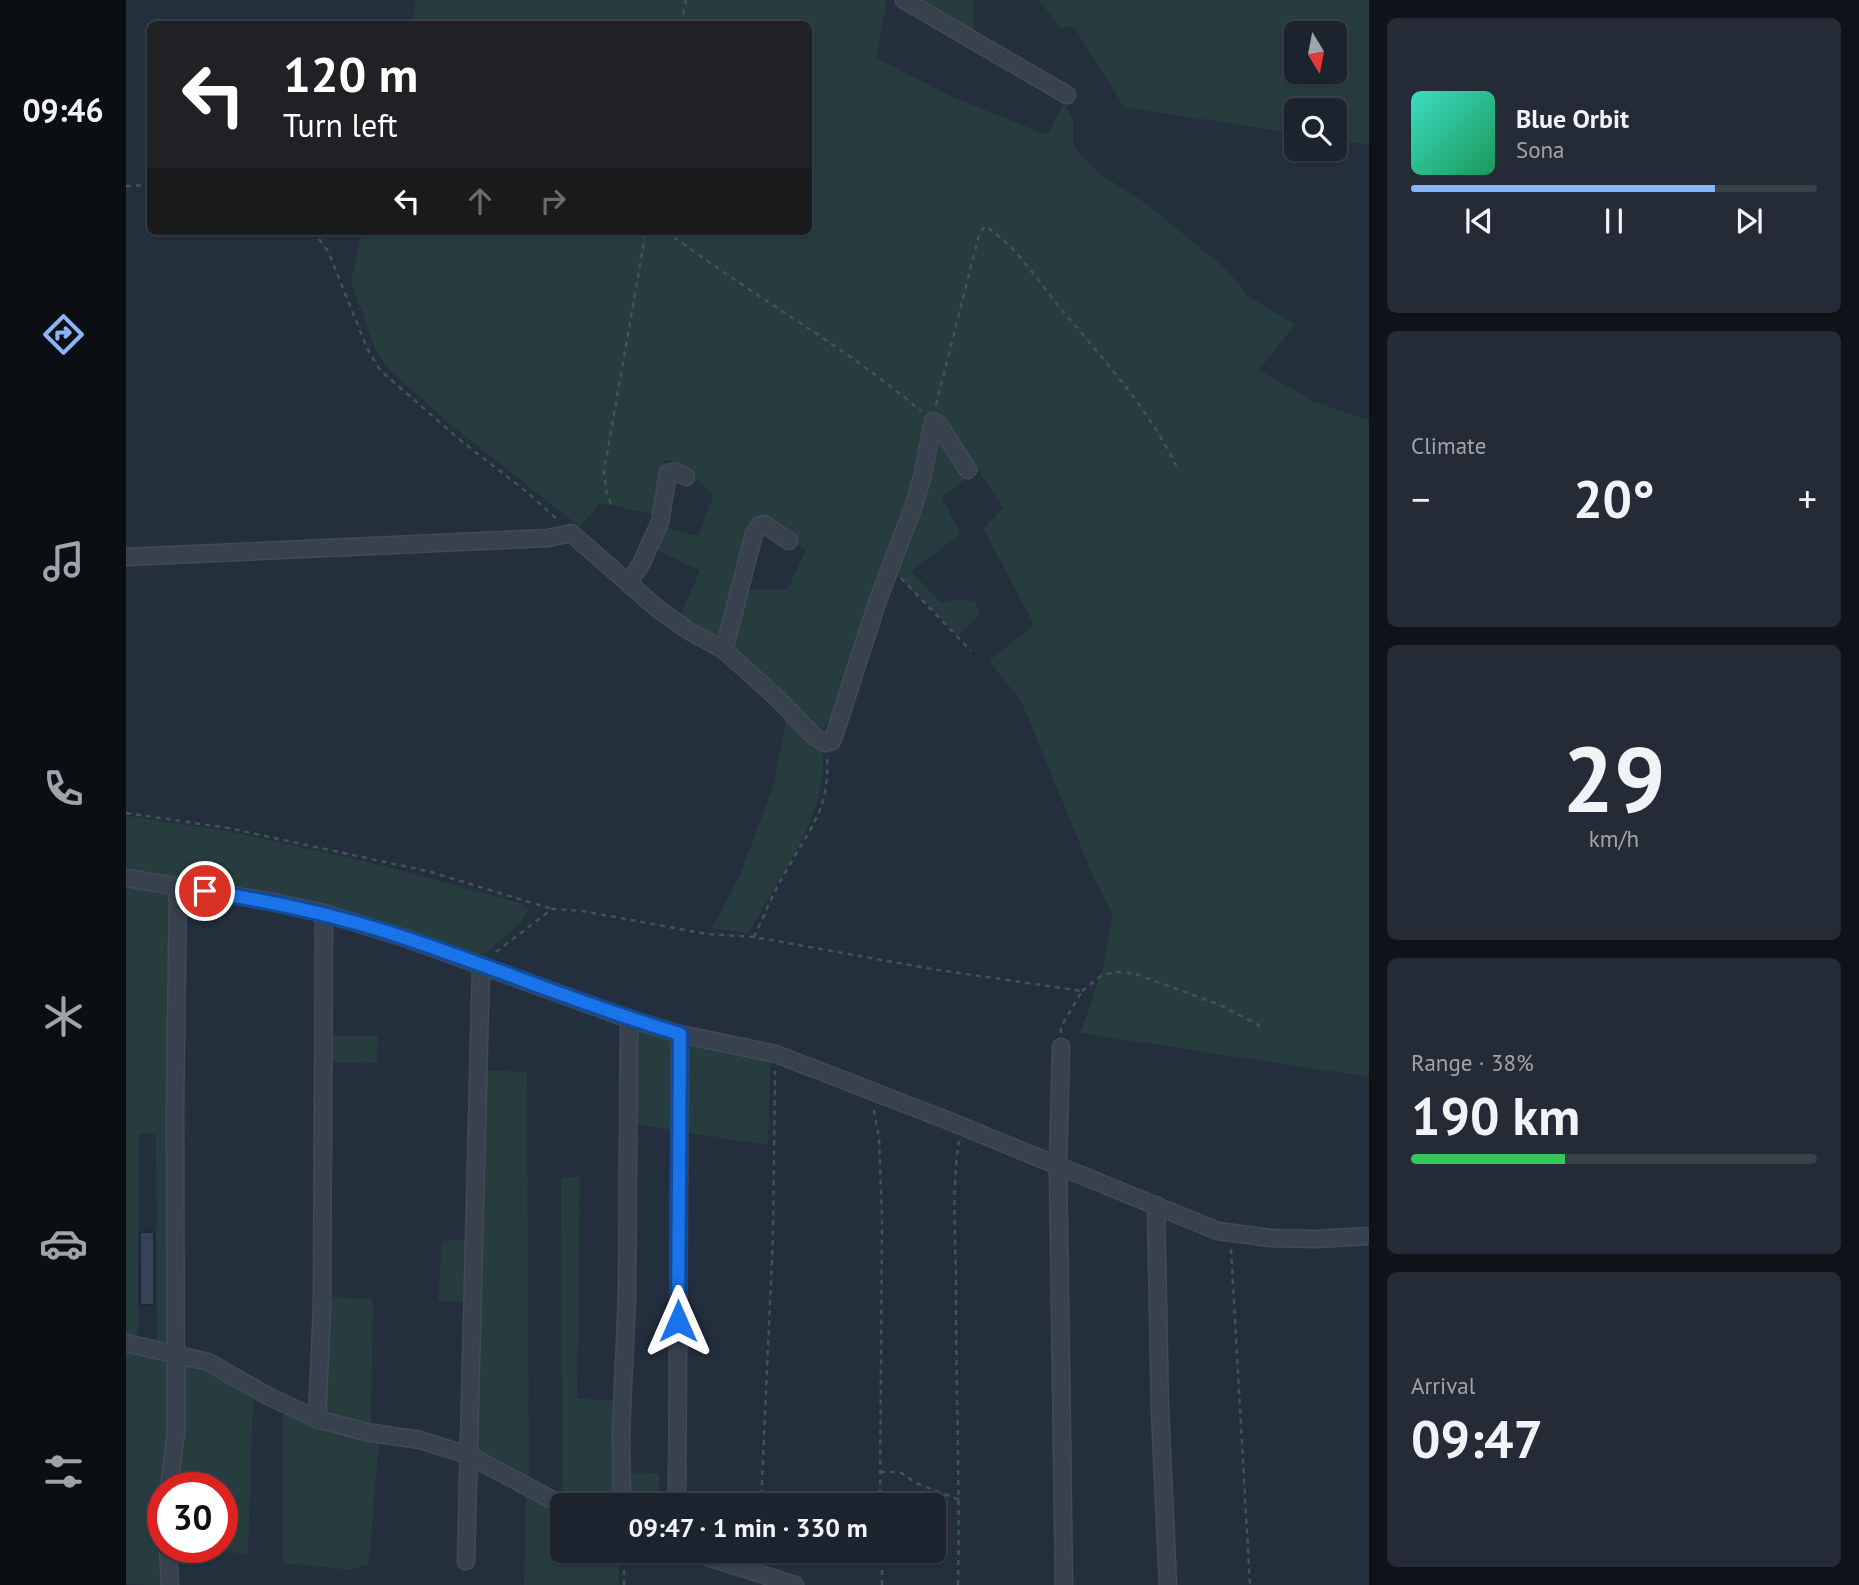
<!DOCTYPE html>
<html lang="en">
<head>
<meta charset="utf-8">
<style>
	:root { --surface:#1b232e; --page:#242b36; --text:#f1f3f6; --muted:#a0a4aa; --line:#39404a; --accent:#8ab4f8 }
	body { margin:0; font-family:"PT Sans",sans-serif; background:var(--page); color:var(--text); height:100vh; display:flex; flex-direction:column; font-size:26px; white-space:nowrap }
	* { box-sizing:border-box; margin:0 }
	p { font-size:23px; color:var(--muted) }
	.icon { flex:none; width:38px; height:38px; fill:none; stroke:currentColor; stroke-width:2; stroke-linecap:round; stroke-linejoin:round }
	.map { position:relative; flex:1; overflow:hidden }
	.panel { display:flex; flex-direction:column; gap:18px; padding:18px; background:#0f1319; width:490px }
	.panel>* { flex:none }
	.hud { position:absolute; left:21px; top:21px; width:665px; height:214px; border-radius:10px; box-shadow:0 2px 5px #0004,0 0 0 2px var(--line); background:#202124; color:#fff; overflow:hidden }
	.needle { width:46px; rotate:170deg }
	.tools { position:absolute; left:1158px; top:21px; display:grid; gap:14px }
	.tools a { display:grid; place-items:center; width:63px; height:63px; border-radius:10px; background:var(--surface); box-shadow:0 2px 5px #0004,0 0 0 2px var(--line); font-size:35px }
	.speed { position:absolute; left:21px; top:1472px; display:flex; gap:14px; font-size:35px; font-weight:700; text-align:center }
	.speed>* { display:grid; place-content:center; width:91px; height:91px; border-radius:50%; background:var(--surface); box-shadow:0 2px 5px #0004,0 0 0 2px var(--line); line-height:1 }
	.speed .limit { border:10px solid #d22; background:#fff; color:#111 }
	.pin { position:absolute; display:grid; place-items:center; width:60px; height:60px; color:#fff; margin:-30px; border:4px solid #fff; border-radius:50%; box-shadow:0 2px 7px #0007 }
	.me { position:absolute; width:77px; margin:-38px; rotate:0deg; stroke-linejoin:round; filter:drop-shadow(0 0 5px #0008) }
	.turn { display:flex; align-items:center; gap:24px; height:147px; padding:0 21px; font-size:32px }
	.turn .icon { width:91px; height:91px; stroke-width:2.5 }
	.turn b { display:block; font-size:49px; line-height:60px }
	.lanes { display:flex; align-items:center; height:66px; padding:0 21px; background:#0003; justify-content:center; gap:35px; direction:ltr }
	.lanes .off { opacity:.35 }
	.big { font-size:52px; font-weight:600; line-height:1.1 }
	.panel .widget { flex:1; display:flex; flex-direction:column; justify-content:center; gap:10px; min-width:0; padding:0 24px; border-radius:10px; background:var(--page) }
	.panel .dial { align-items:center; gap:0 }
	.dial b { font-size:91px; line-height:1 }
	.song { display:flex; align-items:center; gap:21px }
	.cover { width:84px; height:84px; border-radius:10px; background:linear-gradient(135deg,hsl(170 70% 55%),hsl(150 70% 35%)) }
	.played { height:7px; border-radius:4px; background:linear-gradient(90deg,var(--accent) 75%,var(--line) 75%) }
	.keys { display:flex; justify-content:space-around; direction:ltr }
	.heat { display:flex; justify-content:space-between; align-items:center; font-size:38px; direction:ltr }
	.charge { height:10px; border-radius:5px; background:linear-gradient(90deg,#34c759 38%,var(--line) 0) }
	.trip { position:absolute; left:424px; top:1493px; width:396px; height:70px; border-radius:10px; background:var(--surface); box-shadow:0 2px 5px #0004,0 0 0 2px var(--line); font-weight:600; line-height:70px; text-align:center }
	main { display:flex; flex:1; min-height:0 }
	.tabs { display:flex; flex-direction:column; width:126px; justify-content:space-around; align-items:center; background:#0b0e12; color:var(--muted) }
	.tabs .icon { width:49px; height:49px }
	.tabs .selected { color:var(--accent) }
	.tabs b { font-size:32px; color:var(--text) }
	.map>svg:first-child { display:block }
</style>
</head>
<body>
<main>
<nav class="tabs">
<b>09:46</b>
<svg class="icon selected" aria-label="directions" viewBox="0 0 24 24"><path d="M12 3l9 9-9 9-9-9zM9 14v-3h6M13 9l2 2-2 2"/></svg>
<svg class="icon" aria-label="music" viewBox="0 0 24 24"><path d="M9 18V5l10-2v13"/><circle cx="6" cy="18" r="3"/><circle cx="16" cy="16" r="3"/></svg>
<svg class="icon" aria-label="phone" viewBox="0 0 24 24"><path d="M5 4h4l2 5-3 2q2 4 5 5l2-3 5 2v4C11 20 4 13 5 4z"/></svg>
<svg class="icon" aria-label="climate" viewBox="0 0 24 24"><path d="M12 3v18M4 7l16 10M4 17L20 7"/></svg>
<svg class="icon" aria-label="car" viewBox="0 0 24 24"><path d="M5 17H2v-5l4-1 3-4h7l3 4 3 1v5h-3M9 17h6M6 11h13"/><circle cx="7" cy="17" r="2"/><circle cx="17" cy="17" r="2"/></svg>
<svg class="icon" aria-label="filters" viewBox="0 0 24 24"><path d="M4 7h16M4 17h16"/><circle cx="9" cy="7" r="2"/><circle cx="15" cy="17" r="2"/></svg>
</nav>
<div class="map">
<svg width="1243" height="1585" viewBox="0 0 1243 1585">
	<rect width="100%" height="100%" fill="#242f3e"/>
	<g fill="#263c3f" fill-rule="evenodd">
		<polygon points="290,0 761,0 750,58 829,98 921,135 938,104 947,119 947,146 973,173 1022,205 1100,269 1123,297 1169,324 1133,370 1187,401 1243,420 1243,1077 954,1033 976,972 987,914 968,878 895,701 863,661 908,625 857,528 877,508 851,469 816,498 835,534 785,571 815,603 834,599 849,602 853,615 832,636 761,565 704,719 696,729 686,724 671,706 613,658 608,646 610,629 619,591 629,589 661,590 680,550 640,521 593,639 552,620 574,571 528,548 538,527 572,536 587,496 555,462 538,460 526,514 474,503 454,527 330,429 260,367 248,346 225,281 236,231 682,231 682,24 286,24"/>
		<polygon points="792,0 847,0 848,31"/>
		<path d="M913,0H1243V145L1209,140V110H1171V134L998,107L948,27L934,28ZM1171,33H1209V72H1171Z"/>
		<path d="M661,716L696,748C702,797 679,835 656,876C645,895 634,914 622,933L586,928L614,875L647,787Z"/>
		<polygon points="0,816 102,831 264,867 397,904 402,910 397,920 359,954 349,954 219,911 150,896 0,870"/>
		<polygon points="0,886 44,895 44,1344 31,1341 30,1135 13,1133 12,1336 0,1334"/>
		<polygon points="509,1030 645,1060 642,1145 506,1124"/>
		<polygon points="203,1036 252,1036 251,1063 203,1062"/>
		<polygon points="357,1070 401,1072 403,1480 348,1450 353,1302 312,1301 316,1241 342,1239"/>
		<polygon points="454,1177 451,1398 490,1401 502,1473 533,1474 534,1505 436,1505 435,1178"/>
		<polygon points="201,1297 247,1299 245,1426 212,1418 196,1411"/>
		<path d="M0,1352C53,1361 81,1369 127,1397L122,1554L87,1551V1547H96V1488H37L38,1585L0,1584Z"/>
		<path d="M157,1413C189,1427 218,1434 253,1439L243,1564L224,1570L157,1563Z"/>
		<polygon points="400,1496 436,1513 436,1550 493,1551 493,1585 398,1585"/>
	</g>
	<rect fill="#364354" stroke="#1f2835" stroke-width="2" x="14" y="1232" width="14" height="73"/>
	<g fill="none" stroke-linecap="round" stroke-linejoin="round">
		<g stroke="#414a57" stroke-width="19">
			<g id="minor">
				<polyline points="778,0 941,95"/>
				<polyline points="0,557 422,538 445,533 532,609 563,631 598,650 652,699 689,737 699,743 706,741 711,727 752,600 788,505 797,474 807,421 813,425 842,470"/>
				<polyline points="503,582 515,564 534,522 542,473 549,471 560,477"/>
				<polyline points="598,650 628,534 634,525 638,524 663,541"/>
				<polyline points="0,878 147,902 198,913 282,939 503,1019 554,1034 650,1054 823,1121 1092,1231 1144,1238 1190,1239 1243,1236"/>
				<polyline points="935,1047 932,1165 938,1585"/>
				<polyline points="1030,1205 1034,1410 1042,1585"/>
				<polyline points="0,1343 82,1362 142,1396 191,1419 240,1432 294,1440 342,1455 436,1505"/>
				<polyline points="191,1419 196,1307 198,913"/>
				<polyline points="43,1488 50,1431 49,1111 52,886"/>
				<polyline points="496,1505 495,1432 501,1296 503,1019"/>
				<polyline points="551,1505 554,1034"/>
				<polyline points="42,1547 44,1585"/>
				<polyline points="560,1550 669,1585"/>
				<polyline points="340,1561 355,965"/>
			</g>
		</g>
		<g stroke="#3f5557" stroke-width="2.5" stroke-dasharray="5 5" stroke-linecap="butt">
			<polyline points="555,24 560,0"/>
			<polyline points="0,186 24,185"/>
			<polyline points="187,231 202,251 241,348 254,370 334,440 401,492 432,520"/>
			<path d="M540,231C623,294 716,344 795,411"/>
			<path d="M810,405L853,235L859,226C888,244 910,278 931,304C974,356 1022,406 1051,468"/>
			<polyline points="485,504 480,491 478,471 520,231"/>
			<polyline points="775,578 845,651"/>
			<polyline points="0,813 102,828 305,872 426,909"/>
			<path d="M628,937C638,916 647,893 659,873C683,829 704,810 701,757"/>
			<polyline points="370,952 426,909 456,911 581,934 628,937 806,969 956,991 935,1027 935,1033"/>
			<polyline points="956,991 975,976 989,972 1007,973 1094,1005 1138,1028"/>
			<polyline points="748,1110 753,1138 756,1217 754,1505"/>
			<polyline points="1105,1249 1124,1585"/>
			<polyline points="754,1472 774,1472 790,1483 834,1500"/>
			<polyline points="635,1505 647,1236 649,1071"/>
			<polyline points="498,1550 498,1585"/>
			<polyline points="756,1550 756,1585"/>
			<path d="M832,1585C834,1487 830,1389 830,1291C830,1240 825,1191 833,1141"/>
		</g>
		<use href="#minor" stroke="#38414e" stroke-width="16"/>
	</g>
	<g fill="none" stroke-linecap="round" stroke-linejoin="round">
		<g stroke="#114b97" stroke-width="18">
			<path id="route" d="M79,891C149,902 215,916 282,939C373,969 462,1007 554,1034L552,1321"/>
		</g>
		<use href="#route" stroke="#1a73e8" stroke-width="12"/>
	</g>
</svg>
<div class="tools">
<a><svg class="needle" viewBox="-14 -14 28 28"><path d="M0-13l5 13h-10z" fill="#e53935"/><path d="M0 13l5-13h-10z" fill="#a0a4aa"/></svg></a>
<a><svg class="icon" aria-label="search" viewBox="0 0 24 24"><circle cx="10" cy="10" r="6"/><path d="M15 15l6 6"/></svg></a>
</div>
<div class="speed"><div class="limit">30</div></div>
<div class="pin" style="left:79px;top:891px;background:#d93025"><svg class="icon" aria-label="arrive" viewBox="0 0 24 24"><path d="M6 21V4h12l-3 4 3 4H6"/></svg></div>
<svg class="me" style="left:552px;top:1321px" viewBox="-20 -20 40 40"><path d="M0-17L14 15 0 8-14 15z" fill="#1a73e8" stroke="#fff" stroke-width="4"/></svg>
<div class="trip">09:47 · 1 min · 330 m</div>
<div class="hud">
<div class="turn"><svg class="icon" aria-label="left" viewBox="0 0 24 24"><path d="M17 20v-9H6M10 6l-5 5 5 5"/></svg><div><b>120 m</b>Turn left</div></div>
<div class="lanes"><svg class="icon" aria-label="left" viewBox="0 0 24 24"><path d="M17 20v-9H6M10 6l-5 5 5 5"/></svg><svg class="icon off" aria-label="ahead" viewBox="0 0 24 24"><path d="M12 20V5M6 11l6-6 6 6"/></svg><svg class="icon off" aria-label="right" viewBox="0 0 24 24"><path d="M7 20v-9h11M14 6l5 5-5 5"/></svg></div>
</div>
</div>
<section class="panel">
<div class="widget">
<div class="song"><i class="cover"></i><div><b>Blue Orbit</b><p>Sona</p></div></div>
<div class="played"></div>
<div class="keys"><svg class="icon" aria-label="previous" viewBox="0 0 24 24"><path d="M18 5L8 12l10 7zM5 5v14"/></svg><svg class="icon" aria-label="pause" viewBox="0 0 24 24"><path d="M8 5v14M16 5v14"/></svg><svg class="icon" aria-label="next" viewBox="0 0 24 24"><path d="M6 5l10 7-10 7zM19 5v14"/></svg></div>
</div>
<div class="widget"><p>Climate</p>
<div class="heat"><a>−</a><b class="big">20°</b><a>+</a></div>
</div>
<div class="widget dial"><b>29</b><p>km/h</p></div>
<div class="widget"><p>Range · 38%</p><b class="big">190 km</b><div class="charge"></div></div>
<div class="widget"><p>Arrival</p><b class="big">09:47</b></div>
</section>
</main>
</body>
</html>
